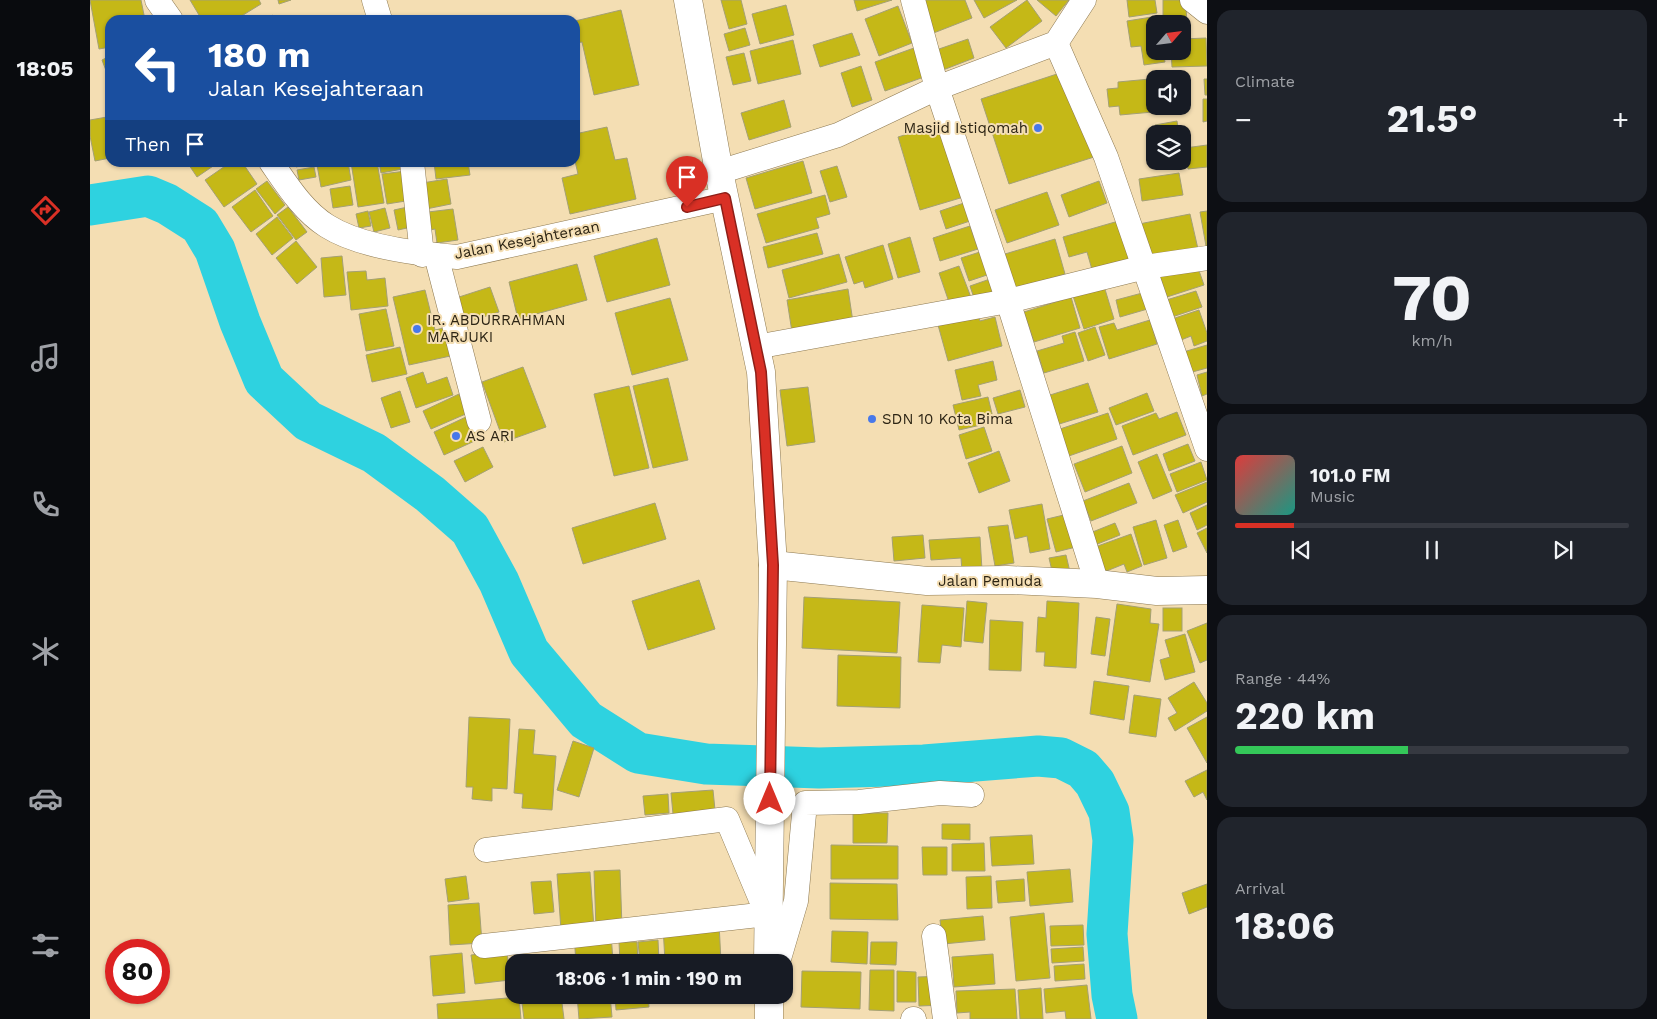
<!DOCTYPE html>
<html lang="en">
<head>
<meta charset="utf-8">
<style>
	:root { --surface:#171b24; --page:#20242c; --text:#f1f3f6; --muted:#9ea1a6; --line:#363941; --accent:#d93025 }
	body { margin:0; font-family:"Work Sans",sans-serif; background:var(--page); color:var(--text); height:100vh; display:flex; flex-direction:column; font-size:19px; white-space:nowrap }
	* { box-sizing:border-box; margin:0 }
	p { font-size:16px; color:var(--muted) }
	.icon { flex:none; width:28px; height:28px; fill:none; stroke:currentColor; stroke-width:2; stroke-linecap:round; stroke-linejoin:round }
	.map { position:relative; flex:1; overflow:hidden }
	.drawer { display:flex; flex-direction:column; gap:10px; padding:10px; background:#0d0f14; width:450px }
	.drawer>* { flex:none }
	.hud { position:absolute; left:15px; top:15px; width:475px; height:152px; border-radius:15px; box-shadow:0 1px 4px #0004; background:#1a4fa0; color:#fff; overflow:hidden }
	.needle { width:32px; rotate:62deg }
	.tools { position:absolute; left:1056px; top:15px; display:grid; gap:10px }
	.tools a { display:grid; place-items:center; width:45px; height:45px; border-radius:10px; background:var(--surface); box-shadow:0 1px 4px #0004; font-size:25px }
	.speed { position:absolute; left:15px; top:939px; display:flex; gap:10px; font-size:25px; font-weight:700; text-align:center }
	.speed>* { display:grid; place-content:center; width:65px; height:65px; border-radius:50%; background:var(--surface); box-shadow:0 1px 4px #0004; line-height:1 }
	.speed .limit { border:8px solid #d22; background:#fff; color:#111 }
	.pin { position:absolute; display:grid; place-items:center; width:42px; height:42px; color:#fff; margin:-51px -21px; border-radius:50% 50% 50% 0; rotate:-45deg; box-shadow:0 0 5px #0007 }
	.pin .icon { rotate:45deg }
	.me { position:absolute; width:55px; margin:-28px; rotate:0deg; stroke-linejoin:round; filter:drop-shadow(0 0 4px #0008) }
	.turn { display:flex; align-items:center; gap:18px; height:105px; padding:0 20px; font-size:22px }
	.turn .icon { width:65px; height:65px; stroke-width:2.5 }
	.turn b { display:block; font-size:35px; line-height:42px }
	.then { display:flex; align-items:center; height:48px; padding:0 20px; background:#0003; gap:10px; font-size:19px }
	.big { font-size:38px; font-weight:700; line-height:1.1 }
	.drawer .tile { flex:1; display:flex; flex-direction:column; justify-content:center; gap:8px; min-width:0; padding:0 18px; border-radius:15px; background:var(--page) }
	.drawer .dial { align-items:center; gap:0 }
	.dial b { font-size:65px; line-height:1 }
	.song { display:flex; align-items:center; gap:15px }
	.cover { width:60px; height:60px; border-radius:8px; background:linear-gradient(135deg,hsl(0 70% 55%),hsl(170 70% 35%)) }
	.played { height:5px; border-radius:2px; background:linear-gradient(90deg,var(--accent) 15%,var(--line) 15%) }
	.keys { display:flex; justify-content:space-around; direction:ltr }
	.heat { display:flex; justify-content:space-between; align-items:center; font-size:28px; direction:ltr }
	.charge { height:8px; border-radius:4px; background:linear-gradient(90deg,#34c759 44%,var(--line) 0) }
	.trip { position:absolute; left:415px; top:954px; width:288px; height:50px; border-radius:15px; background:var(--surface); box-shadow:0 1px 4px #0004; font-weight:700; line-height:50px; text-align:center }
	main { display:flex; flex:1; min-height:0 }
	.tabs { display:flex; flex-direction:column; width:90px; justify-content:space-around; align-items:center; background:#090b0e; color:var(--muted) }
	.tabs .icon { width:35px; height:35px }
	.tabs .current { color:var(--accent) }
	.tabs b { font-size:22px; color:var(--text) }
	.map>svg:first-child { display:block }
</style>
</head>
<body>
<main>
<nav class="tabs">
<b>18:05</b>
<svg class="icon current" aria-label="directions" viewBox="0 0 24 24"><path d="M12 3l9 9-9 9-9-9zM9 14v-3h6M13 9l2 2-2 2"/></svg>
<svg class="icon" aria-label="music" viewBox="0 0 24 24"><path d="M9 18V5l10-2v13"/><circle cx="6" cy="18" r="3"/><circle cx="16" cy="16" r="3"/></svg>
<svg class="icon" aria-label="phone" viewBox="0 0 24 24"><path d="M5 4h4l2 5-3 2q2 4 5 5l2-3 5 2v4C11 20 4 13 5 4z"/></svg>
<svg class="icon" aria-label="climate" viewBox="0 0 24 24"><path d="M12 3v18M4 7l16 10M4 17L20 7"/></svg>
<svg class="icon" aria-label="car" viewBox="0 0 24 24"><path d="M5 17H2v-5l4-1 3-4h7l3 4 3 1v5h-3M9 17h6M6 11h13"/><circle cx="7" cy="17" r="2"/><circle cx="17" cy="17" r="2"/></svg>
<svg class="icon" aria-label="filters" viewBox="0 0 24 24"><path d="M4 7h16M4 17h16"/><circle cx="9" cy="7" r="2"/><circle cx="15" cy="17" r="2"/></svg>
</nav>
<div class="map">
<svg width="1117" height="1019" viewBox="0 0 1117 1019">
	<rect width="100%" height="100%" fill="#f4deb3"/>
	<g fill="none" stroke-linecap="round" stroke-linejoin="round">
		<polyline stroke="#2ed2e0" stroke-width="41" points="0,205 58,196 77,204 110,225 125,250 150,322 174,380 218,421 284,453 340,494 380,529 409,582 439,652 496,720 548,753 616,764 729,768 834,765 948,756 971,758 993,769 1005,783 1019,812 1023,840 1017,934 1022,995 1027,1019"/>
	</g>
	<g fill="#c5b817" stroke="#a4a074">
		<polygon points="0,0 51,0 55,20 20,20 20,47 9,49"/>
		<polygon points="100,0 169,0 171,4 145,20 112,20"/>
		<polygon points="188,0 201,0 189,4"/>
		<polygon points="631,0 651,0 657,24 639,29"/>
		<polygon points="764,0 802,0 767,11"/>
		<polygon points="831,0 875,0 882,18 841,34"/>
		<polygon points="884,0 927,0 894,18"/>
		<polygon points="937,0 952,21 916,48 900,27"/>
		<polygon points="947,0 979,0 966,16"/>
		<polygon points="1037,0 1065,0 1067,13 1039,17"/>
		<polygon points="1073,0 1096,0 1097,35 1092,35 1092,24 1073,24"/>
		<polygon points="696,5 704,35 670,44 662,14"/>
		<polygon points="808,6 822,43 789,56 775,19"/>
		<polygon points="531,10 549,85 504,95 492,42 485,43 485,21"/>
		<polygon points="183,15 186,20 176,20"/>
		<polygon points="1068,16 1069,24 1065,24 1065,51 1073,51 1075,62 1054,65 1051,46 1041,47 1037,21"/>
		<polygon points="655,28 660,45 639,51 634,34"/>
		<polygon points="762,33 770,55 730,67 723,45"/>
		<polygon points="1116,38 1117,66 1082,67 1081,51 1092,51 1092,39"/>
		<polygon points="878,39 884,58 853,70 846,50"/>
		<polygon points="703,40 711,74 668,84 660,51"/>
		<polygon points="824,48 834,77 795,91 785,62"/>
		<polygon points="654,53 661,81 643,85 636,57"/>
		<polygon points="20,56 20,81 12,60"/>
		<polygon points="771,66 782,100 762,107 751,73"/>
		<polygon points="976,71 1004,157 919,184 891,99"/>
		<polygon points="1060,79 1063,112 1030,115 1029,106 1019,107 1017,89 1028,88 1028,82"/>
		<polygon points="1114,79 1117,79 1117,95 1115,95"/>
		<polygon points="1113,99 1117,99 1117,121 1113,122"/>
		<polygon points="694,100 701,127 659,140 651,113"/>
		<polygon points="17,117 20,130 20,158 5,161 0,136 0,120"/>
		<polygon points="1087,121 1089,134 1066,134 1065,125"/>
		<polygon points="854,123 877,196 830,210 808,137"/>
		<polygon points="517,127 525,160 537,158 546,199 480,214 472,178 488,174 485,161 485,134"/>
		<polygon points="1117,145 1117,167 1098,169 1095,148"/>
		<polygon points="1065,147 1065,161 1092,160 1093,163 1060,168 1057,149"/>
		<polygon points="713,161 722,193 665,209 656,178"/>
		<polygon points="97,162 129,162 107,177"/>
		<polygon points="141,162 152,162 167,184 134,207 115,180"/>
		<polygon points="205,162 226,162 206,167"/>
		<polygon points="240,162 258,162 261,180 231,187 227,165"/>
		<polygon points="261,162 287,162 294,203 268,207"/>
		<polygon points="289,162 317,162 318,168 291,173"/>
		<polygon points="344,162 378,162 380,175 346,179"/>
		<polygon points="747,166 757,197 740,202 730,171"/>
		<polygon points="224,167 226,177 209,180 207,170"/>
		<polygon points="316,171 322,200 297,204 292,174"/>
		<polygon points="1089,173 1093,195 1052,201 1049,179"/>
		<polygon points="357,179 361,204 336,209 332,183"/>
		<polygon points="177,181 195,205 185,214 166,189"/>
		<polygon points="1009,181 1017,203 979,217 971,195"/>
		<polygon points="260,186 263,205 243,208 240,189"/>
		<polygon points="165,190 183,216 161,232 142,207"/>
		<polygon points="957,192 969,225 917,243 905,210"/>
		<polygon points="735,195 740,214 726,218 729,228 676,243 667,214"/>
		<polygon points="877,202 883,220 856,229 850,211"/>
		<polygon points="322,206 326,226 308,230 304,210"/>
		<polygon points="198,207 217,232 206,240 187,215"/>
		<polygon points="295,208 300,228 284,232 279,212"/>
		<polygon points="363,209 368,240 347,243 345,229 340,230 338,212"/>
		<polygon points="278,211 281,226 269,228 266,214"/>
		<polygon points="1117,211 1117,246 1116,246 1110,212"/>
		<polygon points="1100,214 1108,249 1056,260 1049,224"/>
		<polygon points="187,217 203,238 182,255 166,234"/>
		<polygon points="1032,220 1044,261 1003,273 997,252 979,257 973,237"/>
		<polygon points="880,226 888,249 850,261 843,238"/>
		<polygon points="727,233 733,254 678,268 673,247"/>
		<polygon points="820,237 830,272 808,278 798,244"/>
		<polygon points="567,238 580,285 517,302 504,256"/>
		<polygon points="965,239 975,274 925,289 915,254"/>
		<polygon points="206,241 227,267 207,284 186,258"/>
		<polygon points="793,245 803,279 775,288 773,281 764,284 755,257"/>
		<polygon points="893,251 900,274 879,281 871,258"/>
		<polygon points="749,254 757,282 699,298 692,270"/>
		<polygon points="252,256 256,295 234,297 231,258"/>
		<polygon points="487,264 497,300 428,319 419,282"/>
		<polygon points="1107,265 1114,285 1077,297 1070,277"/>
		<polygon points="869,266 882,300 861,308 849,273"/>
		<polygon points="276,271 277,280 295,278 298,306 261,310 257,272"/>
		<polygon points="903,278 909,293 885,301 880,286"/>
		<polygon points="1014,286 1024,319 994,329 983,296"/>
		<polygon points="400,287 409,312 374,323 366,298"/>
		<polygon points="758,289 763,322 702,332 697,300"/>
		<polygon points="335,290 345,330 358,327 365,355 319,365 303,297"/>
		<polygon points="1106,291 1112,307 1079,318 1073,301"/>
		<polygon points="1056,292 1061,308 1030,317 1026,300"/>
		<polygon points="981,297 990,328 944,342 934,312"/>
		<polygon points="580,298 598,360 542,375 525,313"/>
		<polygon points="296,309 304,346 276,351 269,314"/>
		<polygon points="1109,310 1117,333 1117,341 1104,346 1101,336 1086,342 1079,320"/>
		<polygon points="888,314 890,321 905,317 912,346 858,361 848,325"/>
		<polygon points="1060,320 1067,344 1019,359 1009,327 1024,323 1027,330"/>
		<polygon points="1005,327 1015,355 998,361 988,333"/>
		<polygon points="985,332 994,361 954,373 947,351 974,343 972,336"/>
		<polygon points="1117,345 1117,368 1095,374 1090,353"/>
		<polygon points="310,347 317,374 282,382 276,355"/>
		<polygon points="903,361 907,380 888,385 891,396 872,400 865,370"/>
		<polygon points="433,367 456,427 414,442 392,382"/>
		<polygon points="333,372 337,384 357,377 363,395 326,408 316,378"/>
		<polygon points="1117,372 1117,394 1112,396 1107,375"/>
		<polygon points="578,378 598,460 563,468 543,386"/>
		<polygon points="998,383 1008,412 966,425 957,396"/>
		<polygon points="539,386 559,468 524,476 504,394"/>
		<polygon points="718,387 725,442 697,446 690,390"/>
		<polygon points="930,390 935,407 908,414 903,398"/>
		<polygon points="310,391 320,422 301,428 291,398"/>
		<polygon points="1057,393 1064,411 1026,425 1019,408"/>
		<polygon points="369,394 378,413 341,429 333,411"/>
		<polygon points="898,397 904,422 869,430 863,405"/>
		<polygon points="1087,412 1096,435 1043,455 1032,426 1066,413 1069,419"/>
		<polygon points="1018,413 1027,439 976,457 967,430"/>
		<polygon points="378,416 389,439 354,455 344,432"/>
		<polygon points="894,427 902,451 876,459 869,435"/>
		<polygon points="1098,444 1105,461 1079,471 1073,454"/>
		<polygon points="1032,446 1042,473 995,492 984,464"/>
		<polygon points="393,447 403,467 375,482 364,461"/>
		<polygon points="909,451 920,481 889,493 878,463"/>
		<polygon points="1067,454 1082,491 1063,499 1048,462"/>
		<polygon points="1111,462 1117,480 1087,492 1080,474"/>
		<polygon points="1117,482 1117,502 1093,513 1085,495"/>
		<polygon points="1039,483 1047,503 1001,521 993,501"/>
		<polygon points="565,503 576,539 493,564 482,528"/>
		<polygon points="952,504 960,549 940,553 937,536 925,539 919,510"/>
		<polygon points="1117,505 1117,525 1107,530 1100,513"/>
		<polygon points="978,514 986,547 966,552 957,519"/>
		<polygon points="1066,520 1077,558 1054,565 1043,527"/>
		<polygon points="1088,520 1097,547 1083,552 1074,525"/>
		<polygon points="1025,523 1030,535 1005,545 1000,533"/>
		<polygon points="918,525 924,563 905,566 898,527"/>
		<polygon points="1117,528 1117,553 1107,533"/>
		<polygon points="1041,534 1052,566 1037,572 1034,564 1014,572 1005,547"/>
		<polygon points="833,535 835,558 804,561 802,537"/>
		<polygon points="890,537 892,570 872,571 871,558 841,560 839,540"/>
		<polygon points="976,555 980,572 963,575 959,558"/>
		<polygon points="609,580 625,629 558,650 542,601"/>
		<polygon points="714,597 810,602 807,653 712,648"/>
		<polygon points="877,601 897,603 893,643 874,641"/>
		<polygon points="957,601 989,603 986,668 954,666 955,652 946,652 948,617 956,618"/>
		<polygon points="1027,604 1061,609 1060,623 1069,624 1060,682 1017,675"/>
		<polygon points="832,605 874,608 871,647 852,645 850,663 828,662"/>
		<rect x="1073" y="608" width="19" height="23"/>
		<polygon points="1006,617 1020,619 1015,656 1001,654"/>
		<polygon points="900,620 933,622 931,671 899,670"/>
		<polygon points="1117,623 1117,660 1110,663 1097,631"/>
		<polygon points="1095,634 1105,672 1075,680 1070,660 1080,657 1075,640"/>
		<polygon points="748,655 811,657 810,708 747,706"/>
		<polygon points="1004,681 1039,686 1034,720 1000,714"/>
		<polygon points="1104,682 1117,703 1117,711 1085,731 1078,718 1087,713 1078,698"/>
		<polygon points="1044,695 1071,699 1066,737 1039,733"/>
		<polygon points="379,717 420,719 417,789 402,788 402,801 382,799 383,787 376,787"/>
		<polygon points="1117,717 1117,763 1097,728"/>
		<polygon points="429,729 445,730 443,754 466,756 462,810 432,808 433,794 424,793"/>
		<polygon points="483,741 504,748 489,797 467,790"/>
		<polygon points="1117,770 1117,800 1113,792 1104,797 1095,781"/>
		<polygon points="623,790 625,810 583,814 581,793"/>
		<polygon points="578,794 579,813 555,815 553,796"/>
		<polygon points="763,813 798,813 797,843 763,843"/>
		<polygon points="852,824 880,824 880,840 852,839"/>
		<polygon points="942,835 944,864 902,866 900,837"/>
		<polygon points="894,843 895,871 862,871 862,844"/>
		<polygon points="741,845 808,846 808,879 741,879"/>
		<polygon points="832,847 857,847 857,875 833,875"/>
		<polygon points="980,869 983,902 940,906 937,872"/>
		<polygon points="530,870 532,927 506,928 504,871"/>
		<polygon points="500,872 504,928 471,930 467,874"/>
		<polygon points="376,876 379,899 358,902 355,879"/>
		<polygon points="901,876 902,908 877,909 876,877"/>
		<polygon points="934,879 935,901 908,903 906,881"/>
		<polygon points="461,881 464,912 444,914 441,882"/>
		<polygon points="740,883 807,884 808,920 740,919"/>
		<polygon points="1117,884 1117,907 1099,914 1092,893"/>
		<polygon points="389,903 392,943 360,945 358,905"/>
		<polygon points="954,913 960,978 926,981 920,917"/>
		<polygon points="893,916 895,940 853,944 850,920"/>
		<polygon points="629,923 631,962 575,962 573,926"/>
		<polygon points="993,925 994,945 961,946 960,926"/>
		<polygon points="742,931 778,932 777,964 741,962"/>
		<polygon points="521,933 523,962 486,962 484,936"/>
		<polygon points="568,940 569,962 550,962 548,942"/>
		<polygon points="529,942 547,942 548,962 530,962"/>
		<polygon points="781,942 807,942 806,965 780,964"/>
		<polygon points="993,947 994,961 962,963 961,949"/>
		<polygon points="417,951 420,980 385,984 381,955"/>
		<polygon points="372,953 375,993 343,996 340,956"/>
		<polygon points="903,954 905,984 864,987 862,957"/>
		<polygon points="994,964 995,979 965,981 964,966"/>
		<polygon points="780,970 804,970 804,1011 779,1010"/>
		<polygon points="712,971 771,972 770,1009 711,1007"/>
		<polygon points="807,971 826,972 826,1002 807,1002"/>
		<polygon points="854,976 855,1005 829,1006 828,977"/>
		<polygon points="997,985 1001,1019 976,1019 975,1011 956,1013 954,989"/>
		<polygon points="951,988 953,1019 930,1019 928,990"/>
		<polygon points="925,989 927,1019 880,1019 880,1012 867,1013 866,991"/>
		<polygon points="431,995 471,995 474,1019 434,1019"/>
		<polygon points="487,995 520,995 522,1017 489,1019"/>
		<polygon points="525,995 558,995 559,1007 526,1010"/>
		<polygon points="576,995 633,995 633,997 576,999"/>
		<polygon points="429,997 431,1019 348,1019 347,1004"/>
	</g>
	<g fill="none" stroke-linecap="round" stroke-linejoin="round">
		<g stroke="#8d7951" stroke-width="25">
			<g id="street">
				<polyline points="67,0 81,20"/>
				<polyline points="284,0 290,20"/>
				<polyline points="823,0 847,88 918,301 1007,584"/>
				<polyline points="1102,0 1117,12"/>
				<polyline points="966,43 1016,157 1117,449"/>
				<path d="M181,162C197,185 213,211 237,226C270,247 329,254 367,257L635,198"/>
				<polyline points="322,162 332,255"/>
				<polyline points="629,172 748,135 847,88 966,43 994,0"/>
				<polyline points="346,255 389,421"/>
				<polyline points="666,347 918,301 1055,267 1117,258"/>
				<polyline points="844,936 855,1019"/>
				<polyline points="394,946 677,914 637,819 396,850"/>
				<polyline points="688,962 706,901 715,803 769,802 850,793 882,795"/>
				<polyline points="823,1019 824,1019"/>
			</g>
		</g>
		<g stroke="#8d7951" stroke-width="29">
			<polyline id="secondary" points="683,565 837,581 918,580 1007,584 1067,591 1117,590"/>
		</g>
		<g stroke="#8d7951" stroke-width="29">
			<g id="highway">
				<polyline points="598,0 629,172 671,372 683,565 678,962"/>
				<polyline points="679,995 679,1019"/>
			</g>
		</g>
		<use href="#street" stroke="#fff" stroke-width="24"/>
		<use href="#secondary" stroke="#fff" stroke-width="28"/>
		<use href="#highway" stroke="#fff" stroke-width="28"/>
	</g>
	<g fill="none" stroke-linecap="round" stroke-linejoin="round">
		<g stroke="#8d1f18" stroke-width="12">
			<polyline id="route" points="597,207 635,198 671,372 683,565 680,799"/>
		</g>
		<use href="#route" stroke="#d93025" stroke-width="9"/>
	</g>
	<g fill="#4778ea" stroke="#f4deb3" stroke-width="2">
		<circle cx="948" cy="128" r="5"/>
		<circle cx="327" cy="329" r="5"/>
		<circle cx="782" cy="419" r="5"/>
		<circle cx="366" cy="436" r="5"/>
	</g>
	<g text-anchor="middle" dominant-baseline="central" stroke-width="4" stroke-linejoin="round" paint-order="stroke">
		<g font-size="15" fill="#2c2414" stroke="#f4deb3" text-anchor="start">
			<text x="938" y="128" text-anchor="end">Masjid Istiqomah</text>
			<text x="337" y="320">IR. ABDURRAHMAN<tspan x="337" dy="17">MARJUKI</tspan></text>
			<text x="792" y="419">SDN 10 Kota Bima</text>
			<text x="376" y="436">AS ARI</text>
		</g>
		<g font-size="15" fill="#2c2414" stroke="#f4deb3">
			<text transform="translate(437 240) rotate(-11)">Jalan Kesejahteraan</text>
			<text x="900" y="581">Jalan Pemuda</text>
		</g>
	</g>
</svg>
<div class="tools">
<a><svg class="needle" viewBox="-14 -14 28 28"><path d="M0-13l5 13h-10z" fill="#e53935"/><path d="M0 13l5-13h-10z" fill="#9ea1a6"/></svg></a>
<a><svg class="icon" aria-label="sound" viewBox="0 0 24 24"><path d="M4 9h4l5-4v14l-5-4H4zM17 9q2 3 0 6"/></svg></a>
<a><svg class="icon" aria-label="layers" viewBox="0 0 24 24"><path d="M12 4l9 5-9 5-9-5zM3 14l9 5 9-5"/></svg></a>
</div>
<div class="speed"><div class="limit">80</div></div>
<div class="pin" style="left:597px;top:207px;background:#d93025"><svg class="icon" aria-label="arrive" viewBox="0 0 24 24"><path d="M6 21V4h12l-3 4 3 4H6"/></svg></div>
<svg class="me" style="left:680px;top:799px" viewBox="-20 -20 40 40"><circle r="19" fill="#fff"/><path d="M0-13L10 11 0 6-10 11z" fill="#d93025"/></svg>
<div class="trip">18:06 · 1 min · 190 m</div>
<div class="hud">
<div class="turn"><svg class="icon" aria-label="left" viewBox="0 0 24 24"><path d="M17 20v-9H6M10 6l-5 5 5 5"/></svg><div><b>180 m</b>Jalan Kesejahteraan</div></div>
<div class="then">Then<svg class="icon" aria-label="arrive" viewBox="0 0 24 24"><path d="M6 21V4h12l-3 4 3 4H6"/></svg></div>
</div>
</div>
<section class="drawer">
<div class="tile"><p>Climate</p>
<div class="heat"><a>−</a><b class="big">21.5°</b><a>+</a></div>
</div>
<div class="tile dial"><b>70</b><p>km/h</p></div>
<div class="tile">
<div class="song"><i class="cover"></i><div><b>101.0 FM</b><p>Music</p></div></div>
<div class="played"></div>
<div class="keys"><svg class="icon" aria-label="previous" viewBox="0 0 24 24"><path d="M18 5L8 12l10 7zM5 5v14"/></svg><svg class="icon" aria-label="pause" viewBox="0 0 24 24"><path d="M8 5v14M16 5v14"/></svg><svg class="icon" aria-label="next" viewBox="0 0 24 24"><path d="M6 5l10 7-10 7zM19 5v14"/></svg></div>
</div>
<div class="tile"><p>Range · 44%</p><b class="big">220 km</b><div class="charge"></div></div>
<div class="tile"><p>Arrival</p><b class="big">18:06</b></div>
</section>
</main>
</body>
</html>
